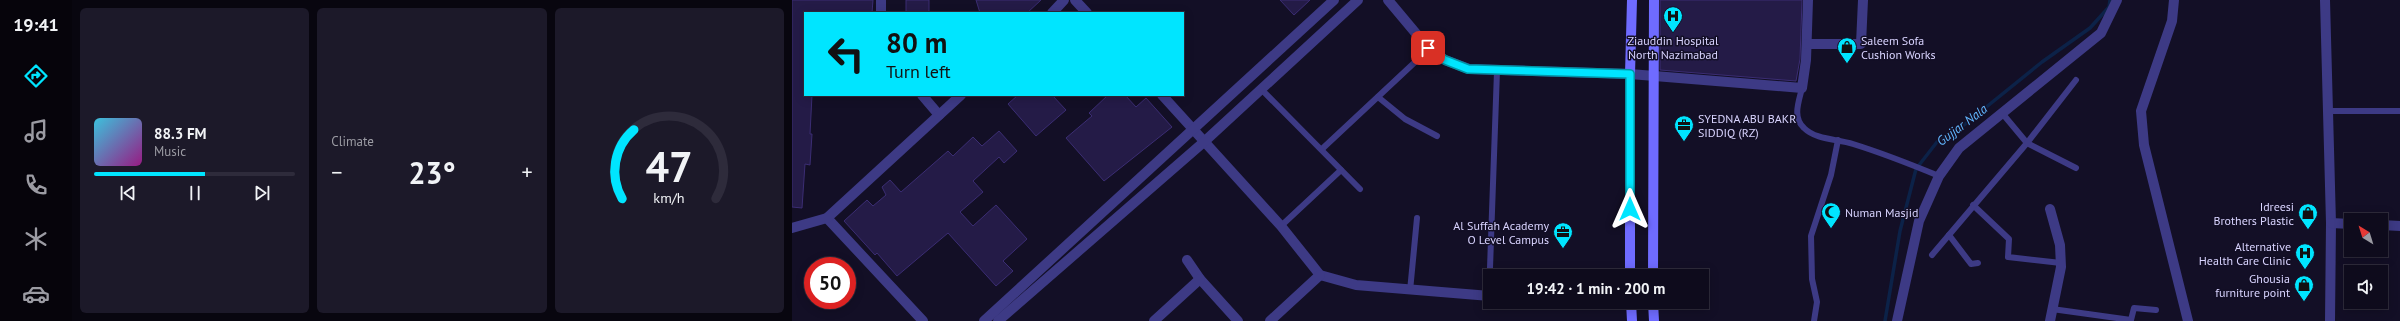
<!DOCTYPE html>
<html lang="en">
<head>
<meta charset="utf-8">
<style>
	:root { --surface:#0e0b1c; --page:#1c1929; --text:#f1f3f6; --muted:#9b9ba3; --line:#2e2b3b; --accent:#00e5ff }
	body { margin:0; font-family:"PT Sans",sans-serif; background:var(--page); color:var(--text); height:100vh; display:flex; flex-direction:column; font-size:15px; white-space:nowrap }
	* { box-sizing:border-box; margin:0 }
	p { font-size:13px; color:var(--muted) }
	.icon { flex:none; width:22px; height:22px; fill:none; stroke:currentColor; stroke-width:2; stroke-linecap:round; stroke-linejoin:round }
	.map { position:relative; flex:1; overflow:hidden }
	.side { display:flex; flex-direction:column; gap:8px; padding:8px; background:#08060f; width:720px }
	.side>* { flex:none }
	.guide { position:absolute; left:12px; top:12px; width:380px; height:84px; border-radius:0px; box-shadow:0 2px 10px #0003,0 0 0 1px var(--line); background:#00e5ff; color:#111; overflow:hidden }
	.needle { width:26px; rotate:322deg }
	.fabs { position:absolute; left:1552px; top:213px; display:grid; gap:8px }
	.fabs a { display:grid; place-items:center; width:44px; height:44px; border-radius:0px; background:var(--surface); box-shadow:0 2px 10px #0003,0 0 0 1px var(--line); font-size:20px }
	.speed { position:absolute; left:12px; top:257px; display:flex; gap:8px; font-size:20px; font-weight:700; text-align:center }
	.speed>* { display:grid; place-content:center; width:52px; height:52px; border-radius:50%; background:var(--surface); box-shadow:0 2px 10px #0003,0 0 0 1px var(--line); line-height:1 }
	.speed .limit { border:6px solid #d22; background:#fff; color:#111 }
	.pin { position:absolute; display:grid; place-items:center; width:34px; height:34px; color:#fff; margin:-17px; border-radius:8px; box-shadow:0 2px 6px #0006 }
	.me { position:absolute; width:44px; margin:-22px; rotate:0deg; stroke-linejoin:round; filter:drop-shadow(0 0 3px #0008) }
	.turn { display:flex; align-items:center; gap:14px; height:84px; padding:0 16px; font-size:18px }
	.turn .icon { width:52px; height:52px; stroke-width:2.5 }
	.turn b { display:block; font-size:28px; line-height:34px }
	.big { font-size:30px; font-weight:700; line-height:1.1 }
	.side .card { flex:1; display:flex; flex-direction:column; justify-content:center; gap:6px; min-width:0; padding:0 14px; border-radius:6px; background:var(--page) }
	.side .dial { align-items:center; gap:0 }
	.dial svg { height:104px; overflow:visible; fill:none; stroke:var(--line); stroke-width:7; stroke-linecap:round; text-anchor:middle }
	.dial text { fill:var(--text); stroke:none }
	.song { display:flex; align-items:center; gap:12px }
	.cover { width:48px; height:48px; border-radius:6px; background:linear-gradient(135deg,hsl(190 70% 55%),hsl(310 70% 35%)) }
	.played { height:4px; border-radius:2px; background:linear-gradient(90deg,var(--accent) 55%,var(--line) 55%) }
	.keys { display:flex; justify-content:space-around; direction:ltr }
	.heat { display:flex; justify-content:space-between; align-items:center; font-size:22px; direction:ltr }
	.side .tiles { flex:1; display:grid; gap:8px; grid-template-columns:repeat(3,1fr) }
	.trip { position:absolute; left:691px; top:269px; width:226px; height:40px; border-radius:0px; background:var(--surface); box-shadow:0 2px 10px #0003,0 0 0 1px var(--line); font-weight:700; line-height:40px; text-align:center }
	main { display:flex; flex:1; min-height:0 }
	.tab-bar { display:flex; flex-direction:column; width:72px; justify-content:space-around; align-items:center; background:#06040b; color:var(--muted) }
	.tab-bar .icon { width:28px; height:28px }
	.tab-bar .active { color:var(--accent) }
	.tab-bar b { font-size:18px; color:var(--text) }
	.map>svg:first-child { display:block }
</style>
</head>
<body>
<main>
<nav class="tab-bar">
<b>19:41</b>
<svg class="icon active" aria-label="directions" viewBox="0 0 24 24"><path d="M12 3l9 9-9 9-9-9zM9 14v-3h6M13 9l2 2-2 2"/></svg>
<svg class="icon" aria-label="music" viewBox="0 0 24 24"><path d="M9 18V5l10-2v13"/><circle cx="6" cy="18" r="3"/><circle cx="16" cy="16" r="3"/></svg>
<svg class="icon" aria-label="phone" viewBox="0 0 24 24"><path d="M5 4h4l2 5-3 2q2 4 5 5l2-3 5 2v4C11 20 4 13 5 4z"/></svg>
<svg class="icon" aria-label="climate" viewBox="0 0 24 24"><path d="M12 3v18M4 7l16 10M4 17L20 7"/></svg>
<svg class="icon" aria-label="car" viewBox="0 0 24 24"><path d="M5 17H2v-5l4-1 3-4h7l3 4 3 1v5h-3M9 17h6M6 11h13"/><circle cx="7" cy="17" r="2"/><circle cx="17" cy="17" r="2"/></svg>
</nav>
<section class="side">
<div class="tiles">
<div class="card">
<div class="song"><i class="cover"></i><div><b>88.3 FM</b><p>Music</p></div></div>
<div class="played"></div>
<div class="keys"><svg class="icon" aria-label="previous" viewBox="0 0 24 24"><path d="M18 5L8 12l10 7zM5 5v14"/></svg><svg class="icon" aria-label="pause" viewBox="0 0 24 24"><path d="M8 5v14M16 5v14"/></svg><svg class="icon" aria-label="next" viewBox="0 0 24 24"><path d="M6 5l10 7-10 7zM19 5v14"/></svg></div>
</div>
<div class="card"><p>Climate</p>
<div class="heat"><a>−</a><b class="big">23°</b><a>+</a></div>
</div>
<div class="card dial"><svg viewBox="0 0 100 80">
<path d="M14 69A42 42 0 1 1 86 69"/>
<path d="M14 69A42 42 0 0 1 23 16" stroke="#00e5ff"/>
<text x="50" y="56" font-size="32" font-weight="700">47</text>
<text x="50" y="72" font-size="11">km/h</text>
</svg></div>
</div>
</section>
<div class="map">
<svg width="1608" height="321" viewBox="0 0 1608 321">
	<rect width="100%" height="100%" fill="#130f26"/>
	<g fill="none" stroke-linecap="round" stroke-linejoin="round">
		<polyline stroke="#0c2248" stroke-width="3.5" points="1093,321 1108,231 1124,169 1145,142 1172,125 1250,62 1298,28 1317,7 1318,0"/>
	</g>
	<g fill="#241b47" stroke="#3b2d73">
		<polygon points="0,0 81,0 80,13 13,13 13,95 20,95 18,134 20,134 18,165 13,164 10,208 0,207"/>
		<rect x="114" y="0" width="23" height="13"/>
		<polygon points="184,0 249,0 235,13 188,13"/>
		<polygon points="488,0 518,0 502,15"/>
		<polygon points="868,0 1010,0 1008,59 1004,81 868,70"/>
		<polygon points="226,95 260,95 274,110 244,136 216,104"/>
		<polygon points="316,95 333,95 344,107 354,98 380,127 312,181 274,138 300,116 297,113"/>
		<polygon points="207,131 225,151 212,163 207,157 181,181 191,192 168,212 181,226 204,205 235,239 211,261 221,271 204,286 156,233 105,276 85,253 83,255 52,221 75,200 81,206 94,195 90,187 98,180 109,192 156,151 161,156 181,137 190,146"/>
	</g>
	<g fill="none" stroke-linecap="round" stroke-linejoin="round">
		<g stroke="#3d3a85" stroke-width="6">
			<path d="M1010,88C1007,101 1000,117 1012,128C1024,140 1045,139 1061,144C1090,153 1118,164 1147,176"/>
			<polyline points="469,89 568,189"/>
			<polyline points="586,97 613,119 645,136"/>
			<polyline points="1535,111 1608,111"/>
			<polyline points="1210,113 1235,143 1284,168"/>
			<polyline points="530,149 637,49"/>
			<polyline points="1181,205 1217,239 1216,257 1269,263"/>
			<polyline points="489,226 549,170"/>
			<polyline points="1157,235 1179,264 1186,263"/>
			<polyline points="1140,255 1235,143 1284,80"/>
			<polyline points="618,291 625,218"/>
			<polyline points="697,296 705,71"/>
			<polyline points="1260,309 1339,320 1342,308 1364,310"/>
			<polyline points="1022,321 1025,302 1020,279 1019,236 1039,175 1046,140"/>
		</g>
		<g stroke="#3d3a85" stroke-width="10">
			<polyline points="283,0 295,13"/>
			<polyline points="596,0 637,49 653,60 677,69 838,74 1010,88 1014,60 1016,0"/>
			<polyline points="1382,0 1380,21 1349,111 1352,145 1396,321"/>
			<polyline points="1533,0 1539,223 1538,321"/>
			<polyline points="89,13 89,0"/>
			<polyline points="260,13 272,0"/>
			<polyline points="1015,44 1069,44 1071,0"/>
			<polyline points="130,95 147,115"/>
			<polyline points="370,95 489,226 528,275 564,285 698,296"/>
			<polyline points="1258,209 1268,245 1269,267 1258,321"/>
			<polyline points="35,218 131,321"/>
			<polyline points="1539,223 1559,224"/>
			<polyline points="1589,225 1608,226"/>
			<polyline points="0,228 35,218 169,95"/>
			<polyline points="395,260 408,279 446,321"/>
			<polyline points="192,321 542,0"/>
			<polyline points="206,321 413,141 566,0"/>
			<polyline points="362,321 408,279"/>
			<polyline points="478,321 528,275"/>
			<polyline points="1105,321 1127,221 1147,176 1167,148 1309,33 1325,0"/>
		</g>
		<g stroke="#6f6bff" stroke-width="10">
			<polyline points="838,276 838,74 840,0"/>
			<polyline points="861,276 862,0"/>
			<polyline points="839,302 840,321"/>
			<polyline points="861,302 862,321"/>
		</g>
	</g>
	<g fill="none" stroke-linecap="round" stroke-linejoin="round">
		<g stroke="#0095a6" stroke-width="10">
			<polyline id="route" points="636,48 653,60 676,69 838,74 838,209"/>
		</g>
		<use href="#route" stroke="#00e5ff" stroke-width="7"/>
	</g>
	<defs>
		<g id="hospital-pin" transform="scale(1)"><path d="M0 17L-7.5 6A9.5 9.5 0 1 1 7.5 6Z" fill="#00e5ff" stroke="#130f26"/><path d="M-5-5h3v3.5h4V-5h3V5h-3V1.5h-4V5h-3Z" fill="#111"/></g>
		<g id="shop-pin" transform="scale(1)"><path d="M0 17L-7.5 6A9.5 9.5 0 1 1 7.5 6Z" fill="#00e5ff" stroke="#130f26"/><path d="M-5-2.5h2.3a2.7 3.5 0 0 1 5.4 0H5L5.5 6h-11ZM-1.5-2.5h3a1.5 2.3 0 0 0-3 0Z" fill="#111"/></g>
		<g id="office-pin" transform="scale(1)"><path d="M0 17L-7.5 6A9.5 9.5 0 1 1 7.5 6Z" fill="#00e5ff" stroke="#130f26"/><path d="M-6-3h4V-5.5h4V-3h4V5H-6ZM-1-4.5V-3h2v-1.5ZM-6 0V1H6V0Z" fill="#111"/></g>
		<g id="mosque-pin" transform="scale(1)"><path d="M0 17L-7.5 6A9.5 9.5 0 1 1 7.5 6Z" fill="#00e5ff" stroke="#130f26"/><path d="M3.5-4.9A6 6 0 1 0 3.5 4.9A5 5 0 1 1 3.5-4.9Z" fill="#111"/></g>
	</defs>
	<g fill-rule="evenodd">
		<use href="#hospital-pin" x="881" y="16"/>
		<use href="#shop-pin" x="1055" y="47"/>
		<use href="#office-pin" x="892" y="125"/>
		<use href="#mosque-pin" x="1039" y="212"/>
		<use href="#shop-pin" x="1516" y="213"/>
		<use href="#office-pin" x="771" y="232"/>
		<use href="#hospital-pin" x="1513" y="253"/>
		<use href="#shop-pin" x="1512" y="285"/>
	</g>
	<g text-anchor="middle" dominant-baseline="central" stroke-width="3" stroke-linejoin="round" paint-order="stroke">
		<g font-size="12" fill="#d9d4ff" stroke="#130f26" text-anchor="end">
			<text x="881" y="40" text-anchor="middle">Ziauddin Hospital<tspan x="881" dy="14">North Nazimabad</tspan></text>
			<text x="1069" y="40" text-anchor="start">Saleem Sofa<tspan x="1069" dy="14">Cushion Works</tspan></text>
			<text x="906" y="118" text-anchor="start">SYEDNA ABU BAKR<tspan x="906" dy="14">SIDDIQ (RZ)</tspan></text>
			<text x="1502" y="206">Idreesi<tspan x="1502" dy="14">Brothers Plastic</tspan></text>
			<text x="1053" y="212" text-anchor="start">Numan Masjid</text>
			<text x="757" y="225">Al Suffah Academy<tspan x="757" dy="14">O Level Campus</tspan></text>
			<text x="1499" y="246">Alternative<tspan x="1499" dy="14">Health Care Clinic</tspan></text>
			<text x="1498" y="278">Ghousia<tspan x="1498" dy="14">furniture point</tspan></text>
		</g>
		<g font-size="13" font-style="italic" fill="#62b6ff" stroke="#130f26">
			<text transform="translate(1170 125) rotate(-37)">Gujjar Nala</text>
		</g>
	</g>
</svg>
<div class="fabs">
<a><svg class="needle" viewBox="-14 -14 28 28"><path d="M0-13l5 13h-10z" fill="#e53935"/><path d="M0 13l5-13h-10z" fill="#9b9ba3"/></svg></a>
<a><svg class="icon" aria-label="sound" viewBox="0 0 24 24"><path d="M4 9h4l5-4v14l-5-4H4zM17 9q2 3 0 6"/></svg></a>
</div>
<div class="speed"><div class="limit">50</div></div>
<div class="pin" style="left:636px;top:48px;background:#d93025"><svg class="icon" aria-label="arrive" viewBox="0 0 24 24"><path d="M6 21V4h12l-3 4 3 4H6"/></svg></div>
<svg class="me" style="left:838px;top:209px" viewBox="-20 -20 40 40"><path d="M0-17L14 15 0 8-14 15z" fill="#00e5ff" stroke="#fff" stroke-width="4"/></svg>
<div class="trip">19:42 · 1 min · 200 m</div>
<div class="guide">
<div class="turn"><svg class="icon" aria-label="left" viewBox="0 0 24 24"><path d="M17 20v-9H6M10 6l-5 5 5 5"/></svg><div><b>80 m</b>Turn left</div></div>
</div>
</div>
</main>
</body>
</html>
